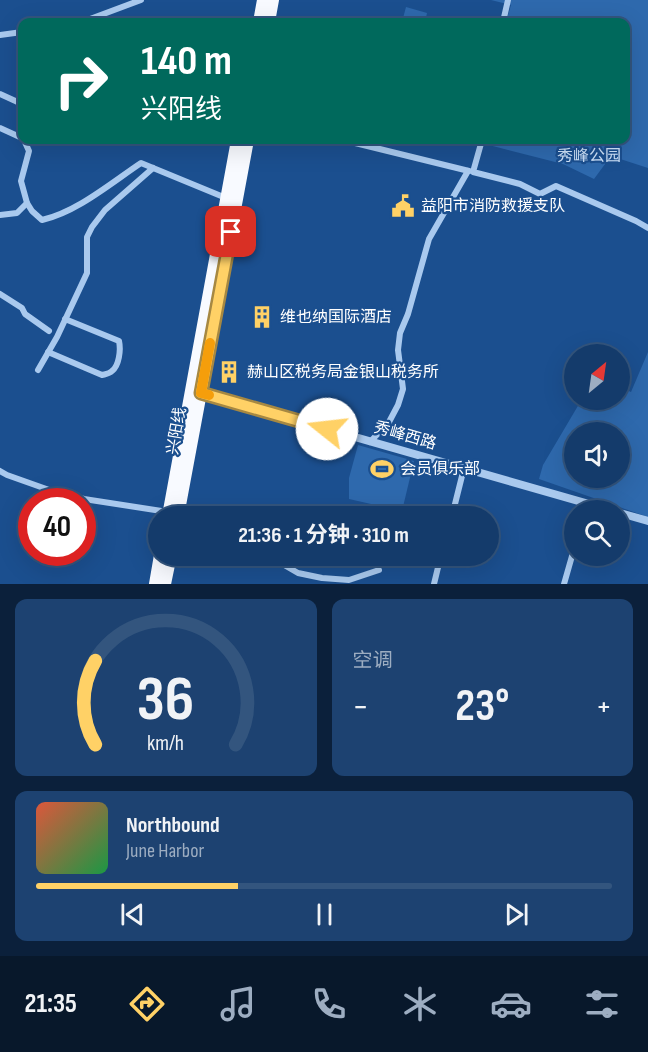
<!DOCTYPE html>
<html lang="zh">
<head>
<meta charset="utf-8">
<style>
	:root { --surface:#143b6b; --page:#1d4271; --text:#f1f3f6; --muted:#9dadc1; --line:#33557e; --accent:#ffd166 }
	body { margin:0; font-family:"Sofia Sans Condensed","Noto Sans SC",sans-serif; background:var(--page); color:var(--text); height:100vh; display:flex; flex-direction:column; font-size:22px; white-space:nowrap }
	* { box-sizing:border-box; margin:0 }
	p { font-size:20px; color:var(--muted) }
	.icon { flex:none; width:33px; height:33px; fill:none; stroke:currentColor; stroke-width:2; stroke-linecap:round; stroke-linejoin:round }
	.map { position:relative; height:584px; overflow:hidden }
	.details { display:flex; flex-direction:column; gap:15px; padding:15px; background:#0b203b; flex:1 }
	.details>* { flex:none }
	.guide { position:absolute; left:18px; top:18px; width:612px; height:126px; border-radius:12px; box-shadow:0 6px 24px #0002,0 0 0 2px var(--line); background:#00695c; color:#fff; overflow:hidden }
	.needle { width:39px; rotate:29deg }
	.buttons { position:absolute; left:564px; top:344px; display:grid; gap:12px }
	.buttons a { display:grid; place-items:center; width:66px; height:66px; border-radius:50%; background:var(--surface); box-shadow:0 6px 24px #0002,0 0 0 2px var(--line); font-size:30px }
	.speed { position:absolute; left:18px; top:488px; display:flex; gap:12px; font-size:30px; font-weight:700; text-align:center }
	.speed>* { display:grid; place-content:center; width:78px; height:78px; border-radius:50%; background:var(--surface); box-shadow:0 6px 24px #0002,0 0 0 2px var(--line); line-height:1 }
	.speed .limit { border:9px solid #d22; background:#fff; color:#111 }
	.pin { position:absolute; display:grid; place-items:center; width:51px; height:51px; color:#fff; margin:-26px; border-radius:12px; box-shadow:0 3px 9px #0006 }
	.me { position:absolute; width:66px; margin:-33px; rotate:286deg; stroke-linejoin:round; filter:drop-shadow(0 0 4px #0008) }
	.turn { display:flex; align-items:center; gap:21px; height:126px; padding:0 24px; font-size:27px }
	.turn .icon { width:78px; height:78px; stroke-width:2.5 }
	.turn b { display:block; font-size:42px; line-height:51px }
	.big { font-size:45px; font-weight:700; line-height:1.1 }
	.details .tile { flex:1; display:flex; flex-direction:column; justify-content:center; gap:9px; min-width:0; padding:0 21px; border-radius:12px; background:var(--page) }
	.details .dial { align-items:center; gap:0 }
	.dial svg { height:156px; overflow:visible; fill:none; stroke:var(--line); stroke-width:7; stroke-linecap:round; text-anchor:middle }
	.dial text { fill:var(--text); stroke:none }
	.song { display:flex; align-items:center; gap:18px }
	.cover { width:72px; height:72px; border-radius:9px; background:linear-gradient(135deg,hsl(10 70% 55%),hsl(140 70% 35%)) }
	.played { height:6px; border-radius:3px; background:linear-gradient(90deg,var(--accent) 35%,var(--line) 35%) }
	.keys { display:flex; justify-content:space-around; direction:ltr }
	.heat { display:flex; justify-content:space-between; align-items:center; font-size:33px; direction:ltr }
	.details .tiles { flex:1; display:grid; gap:15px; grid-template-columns:1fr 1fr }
	.tile:last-child { grid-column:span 2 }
	.trip { position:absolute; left:148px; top:506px; width:351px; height:60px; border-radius:30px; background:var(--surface); box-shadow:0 6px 24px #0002,0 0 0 2px var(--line); font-weight:700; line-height:60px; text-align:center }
	.dock { display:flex; height:96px; justify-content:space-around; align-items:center; background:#08182b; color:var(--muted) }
	.dock .icon { width:42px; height:42px }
	.dock .on { color:var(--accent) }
	.dock b { font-size:27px; color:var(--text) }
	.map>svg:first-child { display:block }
</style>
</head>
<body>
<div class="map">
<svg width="648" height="584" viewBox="0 0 648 584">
	<rect width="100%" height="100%" fill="#1b4f8f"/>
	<g fill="#2e69ad" fill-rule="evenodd">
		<polygon points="491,0 648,0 648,168 611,156 594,179 563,164 485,144 486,140 626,140 626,22 506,22 511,5"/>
		<polygon points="406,7 427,13 425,22 402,22"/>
		<path d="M648,352V517L539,479L543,465L582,399H620V387L631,392ZM574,432H620V477H574Z"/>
		<polygon points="358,445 414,461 402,511 349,499 349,478"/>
	</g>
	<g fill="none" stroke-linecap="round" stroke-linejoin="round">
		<g stroke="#a9c9ee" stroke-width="6">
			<polyline points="82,22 141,0"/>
			<polyline points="503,22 508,0"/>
			<polyline points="0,35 22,32"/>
			<polyline points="0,94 22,104"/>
			<polyline points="0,128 22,138"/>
			<path d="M24,140L29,151L21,181L27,203L32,211L42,220C77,212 111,183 141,163L226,198"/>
			<polyline points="343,140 469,171"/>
			<polyline points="482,140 473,172 520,184 540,194 556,186 636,221 648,228"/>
			<polyline points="0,215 17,213 27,203"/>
			<polyline points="0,294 22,308 25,314 49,331"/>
			<path d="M48,352L102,375C106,374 109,374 112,371C119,366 121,350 119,341L65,319"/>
			<polyline points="38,370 57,337 87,273 87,237 92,227 105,210 153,168"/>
			<polyline points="370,442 389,422 398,405 403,389 398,350 400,333 408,314 429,239 468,171"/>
			<polyline points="0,471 7,475 52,491 84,499 168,512"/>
			<polyline points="452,516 464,468"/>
			<polyline points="267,555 298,573 322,578 349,580 379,570"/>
			<polyline points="434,584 441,555"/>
			<polyline points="564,584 574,549"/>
		</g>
		<g stroke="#a9c9ee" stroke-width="8">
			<polyline points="198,392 610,510"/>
			<polyline points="620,513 648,521"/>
		</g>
		<g stroke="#f8faff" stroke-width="12">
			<polyline points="259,22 263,0"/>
			<polyline points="269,22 273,0"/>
			<polyline points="168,516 237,140"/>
			<polyline points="178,516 248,140"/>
			<polyline points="155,584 160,555"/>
			<polyline points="165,584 171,555"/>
		</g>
	</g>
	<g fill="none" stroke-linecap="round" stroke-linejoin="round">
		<g stroke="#a68842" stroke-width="15">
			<polyline id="route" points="231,232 201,393 327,429"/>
		</g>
		<use href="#route" stroke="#ffd166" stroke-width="10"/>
		<polyline stroke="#f59e0b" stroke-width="10" points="209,395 201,393 210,343"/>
	</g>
	<defs>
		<g id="civic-bare" transform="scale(1.8)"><path d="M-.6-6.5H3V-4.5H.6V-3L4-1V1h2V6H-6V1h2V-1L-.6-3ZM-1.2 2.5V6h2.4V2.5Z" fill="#ffd166" stroke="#1b4f8f" stroke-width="2.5" paint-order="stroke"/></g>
		<g id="building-bare" transform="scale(1.8)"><path d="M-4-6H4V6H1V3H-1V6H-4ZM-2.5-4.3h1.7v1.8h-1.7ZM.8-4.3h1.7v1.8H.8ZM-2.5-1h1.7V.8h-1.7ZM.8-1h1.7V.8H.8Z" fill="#ffd166" stroke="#1b4f8f" stroke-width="2.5" paint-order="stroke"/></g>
		<g id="stadium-bare" transform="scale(1.8)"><path d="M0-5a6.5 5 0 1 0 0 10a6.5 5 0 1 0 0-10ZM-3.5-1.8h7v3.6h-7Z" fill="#ffd166" stroke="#1b4f8f" stroke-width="2.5" paint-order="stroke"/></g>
	</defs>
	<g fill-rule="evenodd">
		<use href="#civic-bare" x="403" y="206"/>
		<use href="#building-bare" x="262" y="317"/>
		<use href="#building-bare" x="229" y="372"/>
		<use href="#stadium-bare" x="382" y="469"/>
	</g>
	<g text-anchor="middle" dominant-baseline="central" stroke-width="4.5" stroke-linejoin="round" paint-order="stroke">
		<g font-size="16" fill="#cfe3fa" stroke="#1b4f8f">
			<text x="589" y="156">秀峰公园</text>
		</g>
		<g font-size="16" fill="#fff" stroke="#1b4f8f" text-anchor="start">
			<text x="421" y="206">益阳市消防救援支队</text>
			<text x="280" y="317">维也纳国际酒店</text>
			<text x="247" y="372">赫山区税务局金银山税务所</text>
			<text x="400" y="469">会员俱乐部</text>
		</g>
		<g font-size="16" fill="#fff" stroke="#1b4f8f">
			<text transform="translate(177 431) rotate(-80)">兴阳线</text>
			<text transform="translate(405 436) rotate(16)">秀峰西路</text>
		</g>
	</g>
</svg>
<div class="buttons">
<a><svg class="needle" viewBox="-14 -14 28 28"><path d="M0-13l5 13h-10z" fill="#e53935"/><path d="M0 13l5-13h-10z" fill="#9dadc1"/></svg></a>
<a><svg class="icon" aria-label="sound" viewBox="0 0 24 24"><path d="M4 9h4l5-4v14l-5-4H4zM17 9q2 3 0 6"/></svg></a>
<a><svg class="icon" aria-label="search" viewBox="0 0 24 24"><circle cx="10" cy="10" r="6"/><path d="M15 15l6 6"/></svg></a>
</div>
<div class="speed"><div class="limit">40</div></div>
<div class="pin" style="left:231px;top:232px;background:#d93025"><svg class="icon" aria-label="arrive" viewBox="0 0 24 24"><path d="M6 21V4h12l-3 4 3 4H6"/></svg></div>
<svg class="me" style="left:327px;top:429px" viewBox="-20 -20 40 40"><circle r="19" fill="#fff"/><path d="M0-13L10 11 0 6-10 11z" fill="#ffd166"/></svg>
<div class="trip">21:36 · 1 分钟 · 310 m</div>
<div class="guide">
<div class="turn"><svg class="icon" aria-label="right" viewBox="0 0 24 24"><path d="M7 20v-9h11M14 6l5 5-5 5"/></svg><div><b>140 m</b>兴阳线</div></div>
</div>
</div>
<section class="details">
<div class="tiles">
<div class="tile dial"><svg viewBox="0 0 100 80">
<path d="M14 69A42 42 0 1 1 86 69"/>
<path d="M14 69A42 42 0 0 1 14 26" stroke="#ffd166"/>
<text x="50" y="56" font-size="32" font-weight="700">36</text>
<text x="50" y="72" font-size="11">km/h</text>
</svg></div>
<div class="tile"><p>空调</p>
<div class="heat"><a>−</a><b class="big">23°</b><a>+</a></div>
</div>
<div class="tile">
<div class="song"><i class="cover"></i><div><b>Northbound</b><p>June Harbor</p></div></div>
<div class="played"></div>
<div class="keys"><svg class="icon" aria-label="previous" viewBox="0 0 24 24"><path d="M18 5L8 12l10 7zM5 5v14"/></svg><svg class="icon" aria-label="pause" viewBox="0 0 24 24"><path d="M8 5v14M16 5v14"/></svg><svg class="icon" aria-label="next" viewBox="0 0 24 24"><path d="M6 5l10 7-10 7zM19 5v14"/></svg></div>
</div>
</div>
</section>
<nav class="dock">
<b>21:35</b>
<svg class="icon on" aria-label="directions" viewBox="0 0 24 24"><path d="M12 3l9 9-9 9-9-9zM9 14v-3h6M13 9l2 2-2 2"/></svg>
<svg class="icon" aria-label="music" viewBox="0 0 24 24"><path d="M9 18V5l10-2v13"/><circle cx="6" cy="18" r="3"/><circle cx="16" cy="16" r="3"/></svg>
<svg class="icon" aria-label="phone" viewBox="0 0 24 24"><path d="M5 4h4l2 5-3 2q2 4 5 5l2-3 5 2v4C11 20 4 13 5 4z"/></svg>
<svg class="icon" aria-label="climate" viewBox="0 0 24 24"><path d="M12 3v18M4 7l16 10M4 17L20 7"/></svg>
<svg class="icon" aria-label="car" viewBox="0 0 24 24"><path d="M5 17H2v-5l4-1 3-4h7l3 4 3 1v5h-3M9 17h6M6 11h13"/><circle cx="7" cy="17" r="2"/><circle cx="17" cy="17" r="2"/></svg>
<svg class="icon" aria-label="filters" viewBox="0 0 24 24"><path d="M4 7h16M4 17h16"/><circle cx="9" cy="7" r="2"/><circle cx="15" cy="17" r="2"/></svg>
</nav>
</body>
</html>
